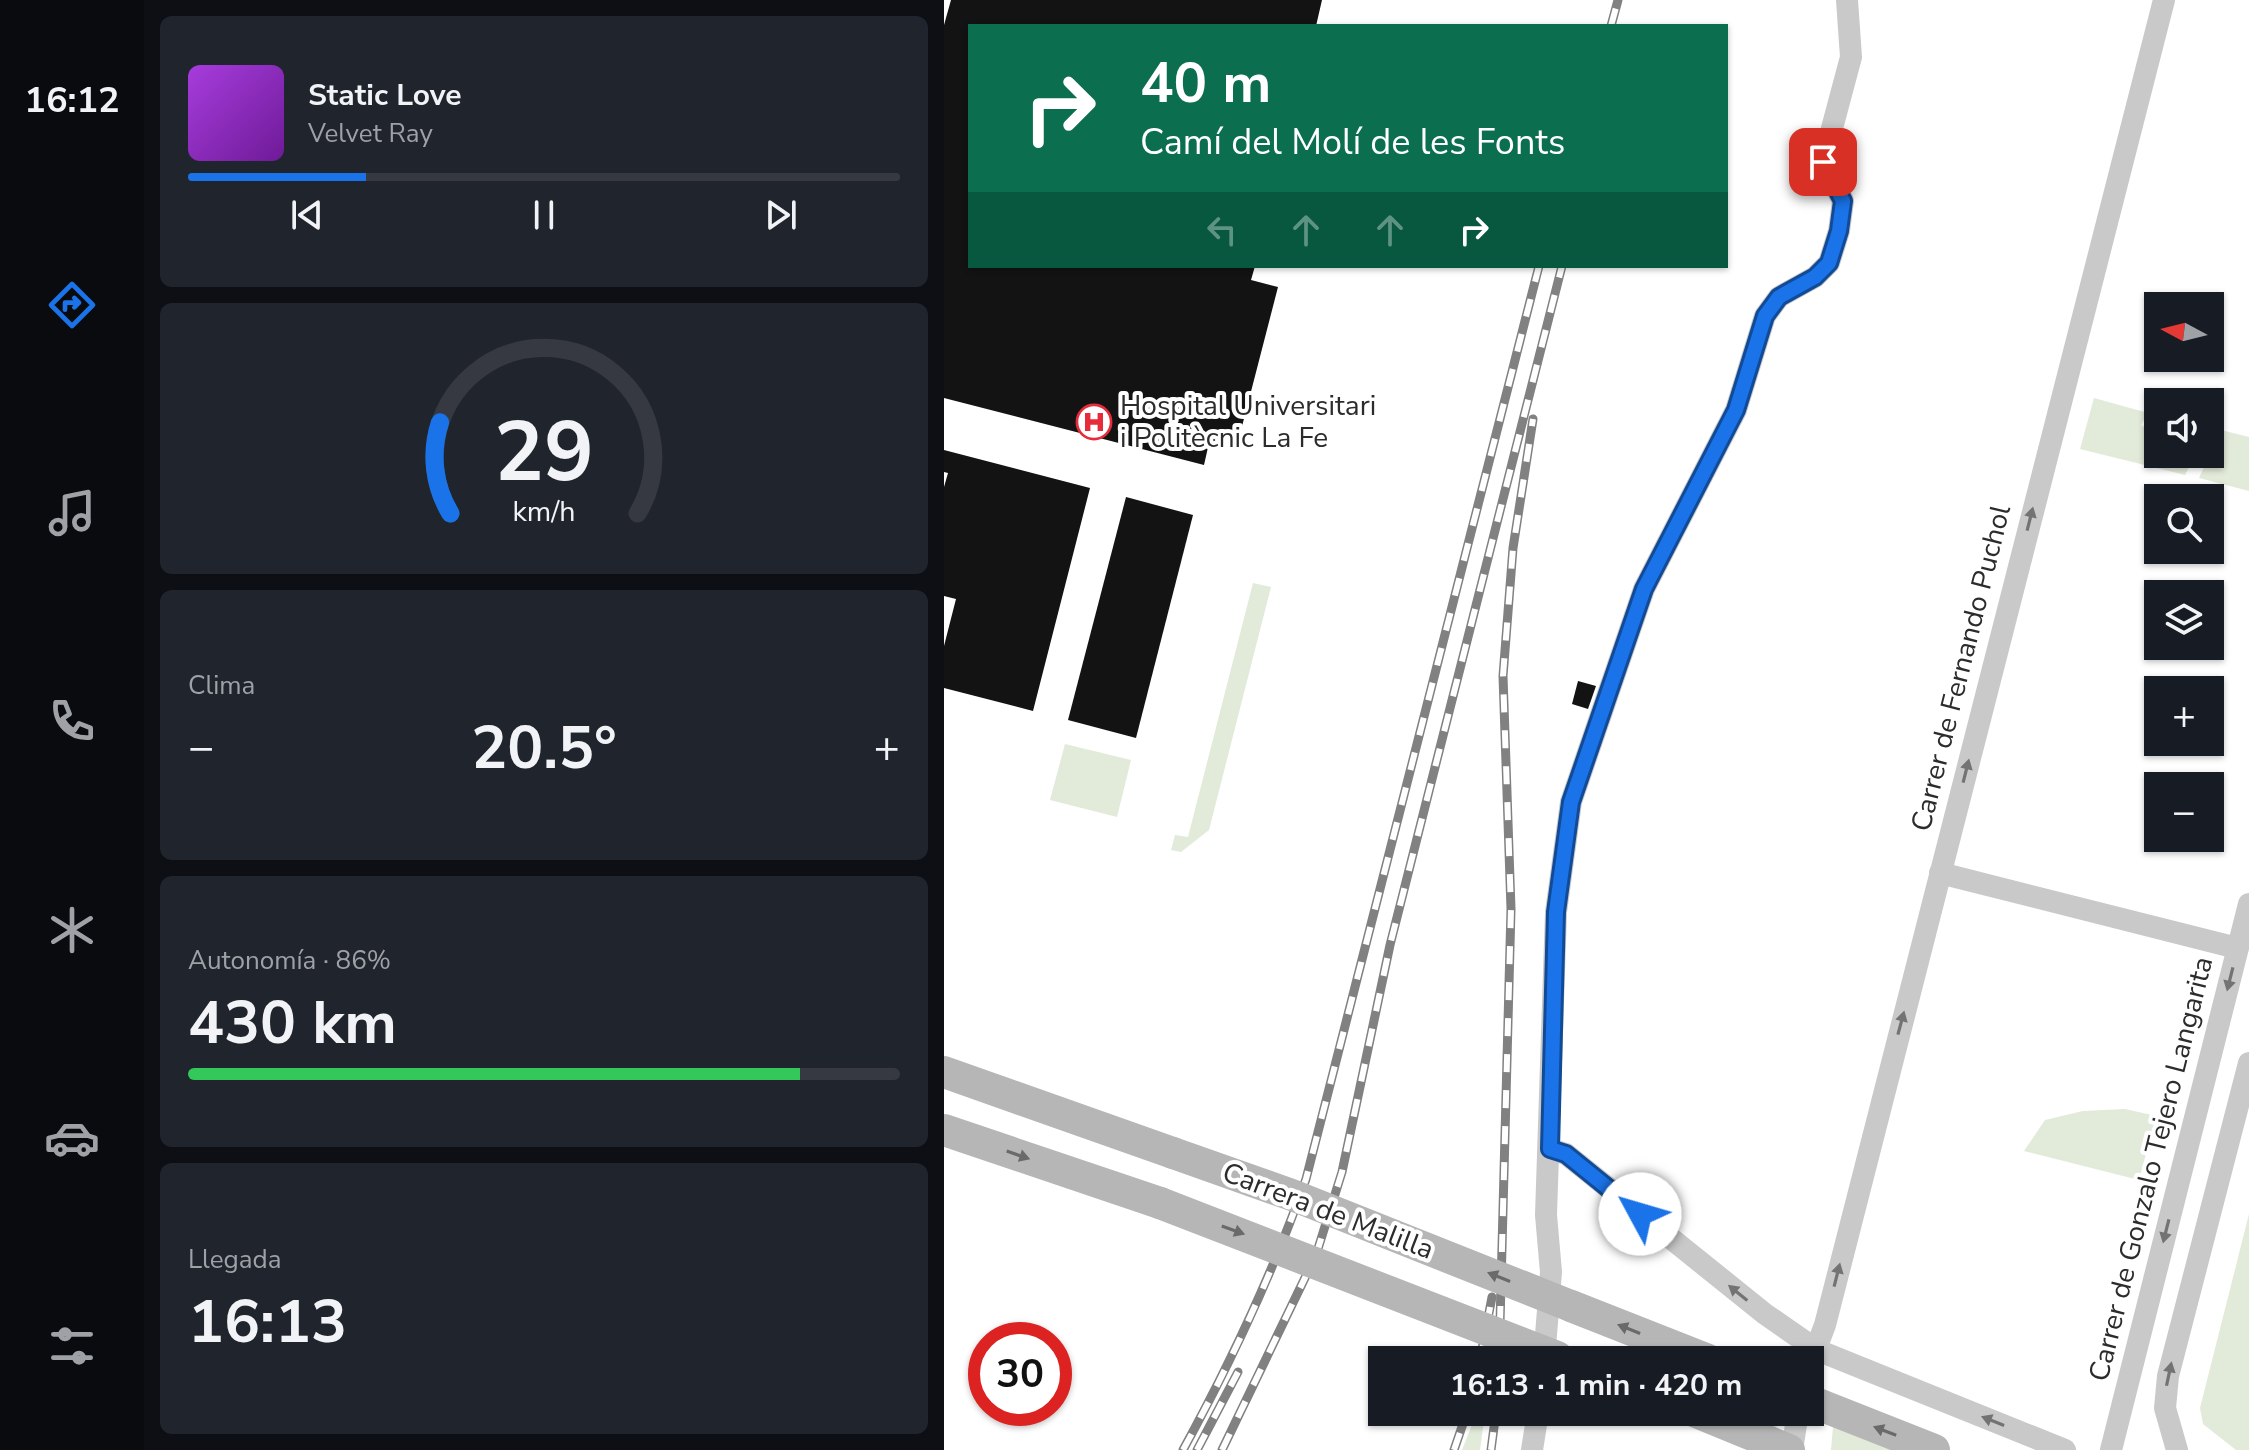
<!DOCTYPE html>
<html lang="es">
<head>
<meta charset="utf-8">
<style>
	:root { --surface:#171b24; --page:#20242c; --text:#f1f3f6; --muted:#9ea1a6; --line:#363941; --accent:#1a73e8 }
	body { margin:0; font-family:"Nunito Sans",sans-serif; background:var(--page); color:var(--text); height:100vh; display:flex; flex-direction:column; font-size:30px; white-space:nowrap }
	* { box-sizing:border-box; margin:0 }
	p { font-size:26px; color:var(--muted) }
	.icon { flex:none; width:44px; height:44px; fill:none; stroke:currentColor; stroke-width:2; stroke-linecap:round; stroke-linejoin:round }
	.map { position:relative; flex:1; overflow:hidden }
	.drawer { display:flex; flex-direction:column; gap:16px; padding:16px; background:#0d0f14; width:800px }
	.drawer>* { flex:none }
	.hud { position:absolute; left:24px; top:24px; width:760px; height:244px; border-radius:0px; box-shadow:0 2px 6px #0004; background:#0b6e4f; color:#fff; overflow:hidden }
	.needle { width:52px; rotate:277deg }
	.buttons { position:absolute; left:1200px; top:292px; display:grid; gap:16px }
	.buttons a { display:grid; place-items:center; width:80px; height:80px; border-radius:0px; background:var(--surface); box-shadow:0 2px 6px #0004; font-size:40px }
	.speed { position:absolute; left:24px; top:1322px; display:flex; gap:16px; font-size:40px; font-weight:700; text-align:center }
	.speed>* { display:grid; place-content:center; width:104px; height:104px; border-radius:50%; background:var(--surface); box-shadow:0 2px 6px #0004; line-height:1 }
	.speed .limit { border:12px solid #d22; background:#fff; color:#111 }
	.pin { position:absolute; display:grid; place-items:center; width:68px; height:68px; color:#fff; margin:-34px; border-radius:16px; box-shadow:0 4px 12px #0006 }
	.me { position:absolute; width:88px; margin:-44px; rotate:309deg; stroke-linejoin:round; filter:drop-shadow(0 0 6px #0008) }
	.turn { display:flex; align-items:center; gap:28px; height:168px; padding:0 40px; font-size:36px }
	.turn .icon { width:104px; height:104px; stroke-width:2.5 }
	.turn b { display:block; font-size:56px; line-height:68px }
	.lanes { display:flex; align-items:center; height:76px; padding:0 40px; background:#0003; justify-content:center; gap:40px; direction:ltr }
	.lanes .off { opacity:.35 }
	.big { font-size:60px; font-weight:700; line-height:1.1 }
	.drawer .card { flex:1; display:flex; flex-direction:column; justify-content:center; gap:12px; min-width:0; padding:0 28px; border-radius:12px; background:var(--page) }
	.drawer .dial { align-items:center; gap:0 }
	.dial svg { height:208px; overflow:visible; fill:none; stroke:var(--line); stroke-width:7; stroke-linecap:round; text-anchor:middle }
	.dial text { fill:var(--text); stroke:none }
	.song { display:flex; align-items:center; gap:24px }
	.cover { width:96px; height:96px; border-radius:12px; background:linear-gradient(135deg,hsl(280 70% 55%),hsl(280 70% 35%)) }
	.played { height:8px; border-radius:4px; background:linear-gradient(90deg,var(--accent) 25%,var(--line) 25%) }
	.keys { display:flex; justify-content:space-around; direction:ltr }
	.heat { display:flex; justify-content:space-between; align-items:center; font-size:44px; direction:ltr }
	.charge { height:12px; border-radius:6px; background:linear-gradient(90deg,#34c759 86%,var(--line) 0) }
	.trip { position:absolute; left:424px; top:1346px; width:456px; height:80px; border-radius:0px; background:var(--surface); box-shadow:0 2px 6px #0004; font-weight:700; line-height:80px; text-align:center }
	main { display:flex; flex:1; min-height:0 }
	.tab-bar { display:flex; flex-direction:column; width:144px; justify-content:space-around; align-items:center; background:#090b0e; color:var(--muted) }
	.tab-bar .icon { width:56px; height:56px }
	.tab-bar .current { color:var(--accent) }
	.tab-bar b { font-size:36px; color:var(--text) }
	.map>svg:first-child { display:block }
</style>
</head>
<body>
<main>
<nav class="tab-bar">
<b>16:12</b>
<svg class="icon current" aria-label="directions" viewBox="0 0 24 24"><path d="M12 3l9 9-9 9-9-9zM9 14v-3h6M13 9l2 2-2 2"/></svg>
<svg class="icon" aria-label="music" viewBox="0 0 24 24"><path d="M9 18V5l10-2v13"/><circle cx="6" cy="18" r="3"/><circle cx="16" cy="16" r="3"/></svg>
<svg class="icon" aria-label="phone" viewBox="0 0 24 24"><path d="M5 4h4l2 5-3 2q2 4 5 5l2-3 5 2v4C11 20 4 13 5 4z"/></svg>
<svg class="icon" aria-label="climate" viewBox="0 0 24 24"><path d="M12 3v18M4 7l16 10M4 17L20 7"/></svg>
<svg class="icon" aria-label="car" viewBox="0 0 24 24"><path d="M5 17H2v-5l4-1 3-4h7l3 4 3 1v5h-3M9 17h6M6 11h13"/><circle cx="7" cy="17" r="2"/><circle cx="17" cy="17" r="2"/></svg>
<svg class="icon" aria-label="filters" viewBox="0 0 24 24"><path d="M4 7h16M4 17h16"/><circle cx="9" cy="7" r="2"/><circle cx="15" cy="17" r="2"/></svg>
</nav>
<section class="drawer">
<div class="card">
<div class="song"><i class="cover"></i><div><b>Static Love</b><p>Velvet Ray</p></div></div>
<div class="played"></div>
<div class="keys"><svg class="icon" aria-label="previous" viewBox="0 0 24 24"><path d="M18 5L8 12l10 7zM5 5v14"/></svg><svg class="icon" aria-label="pause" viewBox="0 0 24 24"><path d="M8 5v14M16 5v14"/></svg><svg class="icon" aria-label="next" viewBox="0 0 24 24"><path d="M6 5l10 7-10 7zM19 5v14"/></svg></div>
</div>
<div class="card dial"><svg viewBox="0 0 100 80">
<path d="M14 69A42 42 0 1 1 86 69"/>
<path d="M14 69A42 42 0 0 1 10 34" stroke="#1a73e8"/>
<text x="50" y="56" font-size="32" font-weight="700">29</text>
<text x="50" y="72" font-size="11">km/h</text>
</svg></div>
<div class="card"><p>Clima</p>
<div class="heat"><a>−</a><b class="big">20.5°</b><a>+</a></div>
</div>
<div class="card"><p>Autonomía · 86%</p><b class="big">430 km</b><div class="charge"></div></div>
<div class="card"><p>Llegada</p><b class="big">16:13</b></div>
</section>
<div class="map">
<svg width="1305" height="1450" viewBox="0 0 1305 1450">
	<rect width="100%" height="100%" fill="#fff"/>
	<g fill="#e2ead9">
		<polygon points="1150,398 1204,413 1197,425 1214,436 1214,454 1243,454 1250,458 1241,475 1136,449"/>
		<polygon points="1277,430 1305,437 1305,491 1255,478"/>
		<polygon points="309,583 327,587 265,830 237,852 227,850 231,835 244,837"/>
		<polygon points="121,744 187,760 173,817 106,800"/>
		<polygon points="1181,1109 1212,1116 1195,1180 1080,1151 1101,1120 1139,1111"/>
		<polygon points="1305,1214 1305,1450 1292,1450 1259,1424 1256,1408"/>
		<polygon points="533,1412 541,1412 536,1450 518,1450"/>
		<polygon points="789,1412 836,1412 832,1429"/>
		<polygon points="889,1427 949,1450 887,1450"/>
	</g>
	<g fill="#131313">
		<polygon points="7,0 378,0 372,26 26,26 26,266 311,266 307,280 334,287 295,438 281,434 278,447 265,443 260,465 0,398 0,25"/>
		<polygon points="0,450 146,488 89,711 0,688 0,646 12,599 0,596 0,487 4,473 0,472"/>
		<polygon points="182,497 249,515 192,738 124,720"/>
		<polygon points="634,681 652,686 644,709 628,704"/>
	</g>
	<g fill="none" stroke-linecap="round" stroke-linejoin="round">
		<g stroke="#c9c9c9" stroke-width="22">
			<polyline points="996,873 1293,948"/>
			<polyline points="606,1149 622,1154 821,1314 873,1350 1121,1450"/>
			<polyline points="600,1360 607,1272 602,1215 612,912 627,802 700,589 792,410 821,316 835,297 871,277 885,263 895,231 899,201 879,162 907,57 903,0"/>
			<polyline points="866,1364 881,1325 1220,0"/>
			<polyline points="588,1450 594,1412"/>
			<polyline points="848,1450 854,1412"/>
			<polyline points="1167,1450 1305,904"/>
			<polyline points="1233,1450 1221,1408 1224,1376 1305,1063"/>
		</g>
		<g stroke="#b6b6b6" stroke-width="32">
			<polyline points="0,1072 229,1153"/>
			<polyline points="0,1130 216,1203"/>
			<polyline points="627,1306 764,1360"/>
			<polyline points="866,1401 990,1450"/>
			<polyline points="752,1412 845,1450"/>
		</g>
		<g stroke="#818181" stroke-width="9">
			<g id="rail">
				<polyline points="667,26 674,0"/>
				<polyline points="536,1360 548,1297"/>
				<polyline points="555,1360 567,909 559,676 569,548 589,419"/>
				<path d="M239,1450C287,1362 329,1273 362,1179L595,266"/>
				<polyline points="253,1450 294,1372"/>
				<polyline points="278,1450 372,1255 398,1172 446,945 618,266"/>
				<polyline points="510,1450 523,1412"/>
				<polyline points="547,1450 552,1412"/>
			</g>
		</g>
		<use href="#rail" stroke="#fff" stroke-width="6" stroke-dasharray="18" stroke-linecap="butt"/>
		<g stroke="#b6b6b6" stroke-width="32">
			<polyline points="229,1153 348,1195 627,1306"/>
			<polyline points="216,1203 613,1357"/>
		</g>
	</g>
	<defs><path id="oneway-solid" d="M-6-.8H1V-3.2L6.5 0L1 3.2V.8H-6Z" transform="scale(2)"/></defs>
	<g fill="#737373">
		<use href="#oneway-solid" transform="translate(1086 519) rotate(-76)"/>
		<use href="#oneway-solid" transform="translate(1022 771) rotate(-76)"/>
		<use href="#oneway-solid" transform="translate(1286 979) rotate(104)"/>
		<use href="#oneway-solid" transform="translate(957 1023) rotate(-75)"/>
		<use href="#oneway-solid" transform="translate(1222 1231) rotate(104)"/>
		<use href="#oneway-solid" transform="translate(893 1275) rotate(-76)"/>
		<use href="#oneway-solid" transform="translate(794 1293) rotate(-141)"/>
		<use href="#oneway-solid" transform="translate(1225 1374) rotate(-78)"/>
		<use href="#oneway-solid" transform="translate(1049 1421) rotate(-158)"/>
	</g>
	<g fill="#6a6a6a">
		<use href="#oneway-solid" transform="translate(74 1155) rotate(19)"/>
		<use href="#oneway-solid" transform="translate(289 1230) rotate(20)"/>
		<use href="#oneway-solid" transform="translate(555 1277) rotate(-158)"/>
		<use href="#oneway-solid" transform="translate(685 1329) rotate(-158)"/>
		<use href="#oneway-solid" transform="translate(941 1431) rotate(-159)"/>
	</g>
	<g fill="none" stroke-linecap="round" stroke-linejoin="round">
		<g stroke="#114b97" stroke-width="20">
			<polyline id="route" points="696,1214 622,1154 606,1149 612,912 627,802 700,589 792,410 821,316 835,297 871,277 885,263 895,231 899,201 879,162"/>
		</g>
		<use href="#route" stroke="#1a73e8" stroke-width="14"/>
	</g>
	<defs>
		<g id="hospital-ring" transform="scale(1.8)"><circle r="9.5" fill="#fff" stroke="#e62b3a" stroke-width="1.5"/><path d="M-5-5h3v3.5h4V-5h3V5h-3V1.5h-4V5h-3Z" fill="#e62b3a"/></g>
	</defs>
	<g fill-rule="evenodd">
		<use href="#hospital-ring" x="150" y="422"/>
	</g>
	<g text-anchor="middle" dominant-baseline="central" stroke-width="8" stroke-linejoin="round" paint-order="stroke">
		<g font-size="28" fill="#2c2c2c" stroke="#fff" text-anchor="start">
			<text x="176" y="406">Hospital Universitari<tspan x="176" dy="32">i Politècnic La Fe</tspan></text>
		</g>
		<g font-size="28" fill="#2c2c2c" stroke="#fff">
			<text transform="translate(1017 668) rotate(-76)">Carrer de Fernando Puchol</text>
			<text transform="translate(1207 1169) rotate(-76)">Carrer de Gonzalo Tejero Langarita</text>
			<text transform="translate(384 1211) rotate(21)">Carrera de Malilla</text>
		</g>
	</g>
</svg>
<div class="buttons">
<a><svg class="needle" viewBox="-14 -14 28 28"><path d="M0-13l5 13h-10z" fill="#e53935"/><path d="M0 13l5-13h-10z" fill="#9ea1a6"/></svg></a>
<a><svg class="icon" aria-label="sound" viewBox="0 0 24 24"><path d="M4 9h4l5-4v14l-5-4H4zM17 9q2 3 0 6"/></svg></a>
<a><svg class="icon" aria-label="search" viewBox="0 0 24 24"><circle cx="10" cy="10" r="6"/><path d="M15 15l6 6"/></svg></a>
<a><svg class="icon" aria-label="layers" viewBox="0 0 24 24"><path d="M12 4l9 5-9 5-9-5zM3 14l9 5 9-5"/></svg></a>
<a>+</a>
<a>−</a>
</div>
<div class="speed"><div class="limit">30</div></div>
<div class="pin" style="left:879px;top:162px;background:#d93025"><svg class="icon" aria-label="arrive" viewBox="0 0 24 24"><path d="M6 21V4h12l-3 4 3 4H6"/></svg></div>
<svg class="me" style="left:696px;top:1214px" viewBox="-20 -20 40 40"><circle r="19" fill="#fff"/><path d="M0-13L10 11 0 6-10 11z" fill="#1a73e8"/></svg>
<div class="trip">16:13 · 1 min · 420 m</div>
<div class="hud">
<div class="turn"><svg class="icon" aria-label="right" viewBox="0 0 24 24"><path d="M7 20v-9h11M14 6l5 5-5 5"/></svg><div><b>40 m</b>Camí del Molí de les Fonts</div></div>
<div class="lanes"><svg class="icon off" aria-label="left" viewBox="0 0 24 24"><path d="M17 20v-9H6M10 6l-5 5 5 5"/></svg><svg class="icon off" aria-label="ahead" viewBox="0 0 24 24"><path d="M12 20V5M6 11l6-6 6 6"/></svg><svg class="icon off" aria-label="ahead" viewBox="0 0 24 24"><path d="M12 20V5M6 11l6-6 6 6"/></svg><svg class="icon" aria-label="right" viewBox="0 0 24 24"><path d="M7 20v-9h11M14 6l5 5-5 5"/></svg></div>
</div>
</div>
</main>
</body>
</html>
